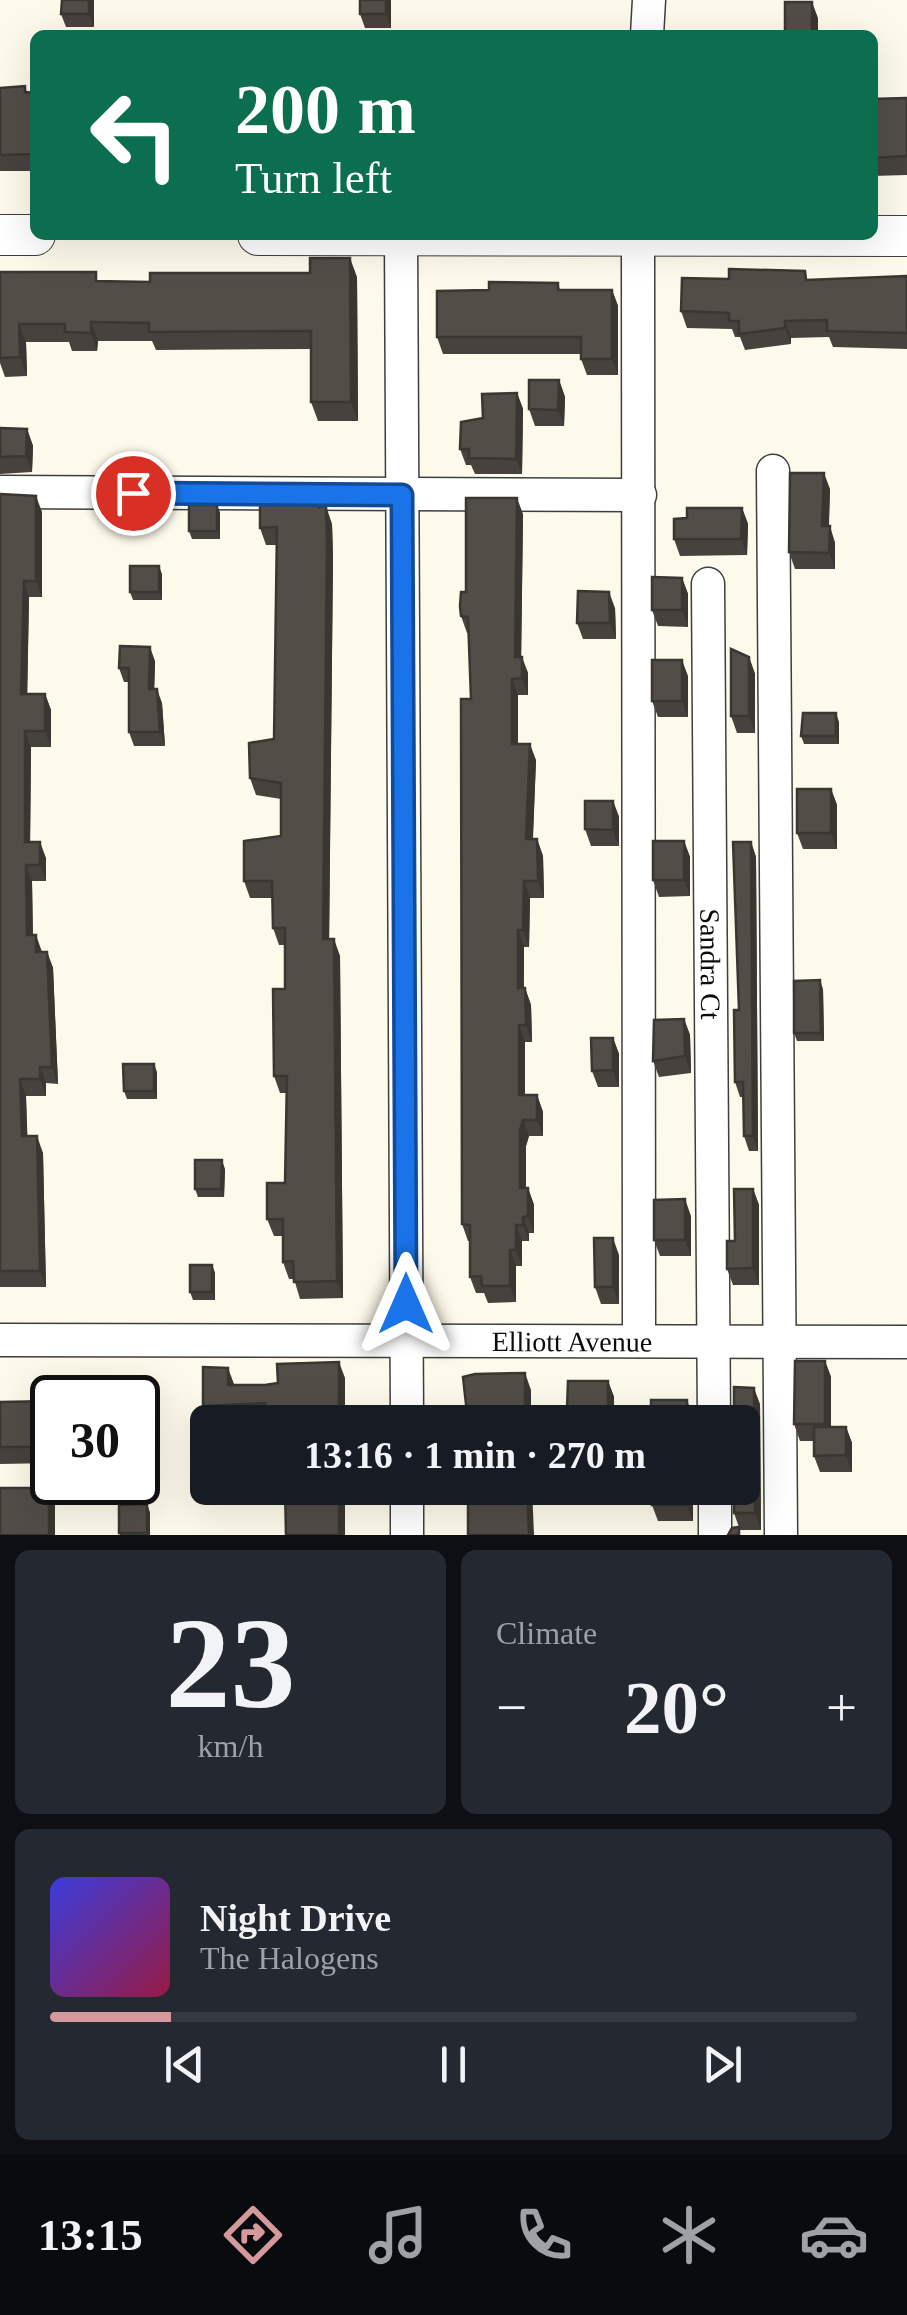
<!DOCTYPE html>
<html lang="en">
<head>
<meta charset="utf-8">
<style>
	:root { --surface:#171b24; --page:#242831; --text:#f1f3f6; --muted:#9ea1a6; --line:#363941; --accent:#d5999d }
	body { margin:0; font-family:"Times New Roman",serif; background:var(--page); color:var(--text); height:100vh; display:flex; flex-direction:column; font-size:38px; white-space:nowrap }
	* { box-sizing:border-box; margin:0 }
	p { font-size:32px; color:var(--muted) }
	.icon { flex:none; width:55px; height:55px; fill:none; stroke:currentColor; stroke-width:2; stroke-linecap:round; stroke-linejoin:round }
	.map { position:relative; height:1535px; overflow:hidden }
	.panel { display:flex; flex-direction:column; gap:15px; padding:15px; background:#0d0f14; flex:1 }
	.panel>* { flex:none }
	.top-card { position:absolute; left:30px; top:30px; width:848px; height:210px; border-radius:15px; box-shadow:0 10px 40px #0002; background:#0b6e4f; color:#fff; overflow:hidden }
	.speed { position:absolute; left:30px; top:1375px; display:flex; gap:20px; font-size:50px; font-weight:700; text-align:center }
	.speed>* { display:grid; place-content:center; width:130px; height:130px; border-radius:50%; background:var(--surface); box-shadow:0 10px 40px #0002; line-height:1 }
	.speed .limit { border:5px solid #111; border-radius:15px; background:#fff; color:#111 }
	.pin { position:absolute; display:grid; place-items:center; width:85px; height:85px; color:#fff; margin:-42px; border:5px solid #fff; border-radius:50%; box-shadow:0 2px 10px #0007 }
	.me { position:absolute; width:110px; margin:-55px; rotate:0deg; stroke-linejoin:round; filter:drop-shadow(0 0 8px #0008) }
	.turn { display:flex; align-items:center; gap:35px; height:210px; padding:0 40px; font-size:45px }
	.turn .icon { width:130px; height:130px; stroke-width:2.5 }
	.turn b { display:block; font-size:70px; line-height:85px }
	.big { font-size:75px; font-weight:600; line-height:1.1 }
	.panel .widget { flex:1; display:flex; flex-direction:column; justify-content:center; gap:15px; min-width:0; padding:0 35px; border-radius:15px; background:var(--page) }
	.panel .dial { align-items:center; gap:0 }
	.dial b { font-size:130px; line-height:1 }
	.song { display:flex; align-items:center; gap:30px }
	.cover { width:120px; height:120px; border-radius:15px; background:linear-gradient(135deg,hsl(240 70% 55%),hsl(340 70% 35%)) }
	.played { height:10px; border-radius:5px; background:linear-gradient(90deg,var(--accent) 15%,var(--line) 15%) }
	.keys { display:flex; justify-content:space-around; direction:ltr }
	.heat { display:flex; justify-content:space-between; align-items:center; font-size:55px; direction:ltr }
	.panel .tiles { flex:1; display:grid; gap:15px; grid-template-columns:1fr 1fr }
	.widget:last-child { grid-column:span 2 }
	.trip { position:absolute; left:190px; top:1405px; width:570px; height:100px; border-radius:15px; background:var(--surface); box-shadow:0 10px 40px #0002; font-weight:600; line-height:100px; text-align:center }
	.tabs { display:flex; height:160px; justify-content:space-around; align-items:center; background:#090b0e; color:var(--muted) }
	.tabs .icon { width:70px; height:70px }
	.tabs .selected { color:var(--accent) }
	.tabs b { font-size:45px; color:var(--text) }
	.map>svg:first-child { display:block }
</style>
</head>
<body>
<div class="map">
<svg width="907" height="1535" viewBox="0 0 907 1535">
	<rect width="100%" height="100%" fill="#fefaeb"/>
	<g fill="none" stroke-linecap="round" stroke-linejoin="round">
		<g stroke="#3e3e3e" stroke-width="35">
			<g id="minor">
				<polyline points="647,35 649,0"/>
				<polyline points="401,235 407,1422"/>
				<polyline points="638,235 639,1341"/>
				<polyline points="773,471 781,1535"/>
				<polyline points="0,492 640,495"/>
				<path id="s1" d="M708,584L714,1422"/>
				<path id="s2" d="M0,1340L907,1342"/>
				<polyline points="407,1488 407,1535"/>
				<polyline points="715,1488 715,1535"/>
			</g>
		</g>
		<g stroke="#3e3e3e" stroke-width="42">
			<g id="tertiary">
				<polyline points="0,235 35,235"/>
				<polyline points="258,235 907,236"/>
			</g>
		</g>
		<use href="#minor" stroke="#fff" stroke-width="32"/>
		<use href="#tertiary" stroke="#fff" stroke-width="40"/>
	</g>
	<g fill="#47423e">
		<polygon points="94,0 94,27 66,27 61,14"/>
		<polygon points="391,0 391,28 365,28 360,14"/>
		<polygon points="25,86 27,92 35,93 35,171 0,171 0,88"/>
		<polygon points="907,98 907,175 872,176 872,99"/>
		<polygon points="0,272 99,281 150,282 357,277 358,421 318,421 311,402 311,349 156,350 152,341 98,341 97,351 72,351 69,342 26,342 27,376 5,377 0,363"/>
		<polygon points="907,276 907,349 833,347 829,337 791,338 791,344 745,350 740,337 735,337 732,329 687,328 681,311 809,280"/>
		<polygon points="558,283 560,290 612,290 618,306 618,375 587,375 581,359 581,354 443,354 437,337 489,290"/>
		<polygon points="559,380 565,397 564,426 535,426 529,409"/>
		<polygon points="517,393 523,409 522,474 475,474 471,465 466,465 460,449 483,418"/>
		<polygon points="0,428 27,429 33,446 32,472 0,474"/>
		<polygon points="830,489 829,526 835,543 835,569 795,569 789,552"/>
		<polygon points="0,494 42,512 42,597 29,597 27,694 45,694 51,710 51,747 31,747 30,842 46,858 46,881 32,881 33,935 42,952 47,952 53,968 58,1084 46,1083 46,1096 26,1096 27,1136 43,1153 46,1287 0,1287"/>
		<polygon points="319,496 332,524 333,557 329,939 340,956 343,1298 300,1299 294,1279 289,1279 283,1262 283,1236 274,1236 267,1219 285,1183 287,1093 280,1093 274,1076 285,989 285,945 279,945 273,928 273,898 250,898 244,881 281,836 281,799 256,795 250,778 274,739 277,545 266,545 260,528"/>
		<polygon points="217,505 220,513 220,539 192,539 189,531"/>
		<polygon points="742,508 748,524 747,555 680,556 674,539 687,518"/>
		<polygon points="523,514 521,657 528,673 528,695 518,695 518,744 536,760 533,839 537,839 543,856 544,898 530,898 529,947 524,947 524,988 525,988 531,1005 532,1042 525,1042 525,1095 537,1095 543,1112 543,1136 529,1136 526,1146 526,1188 528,1188 534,1205 534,1233 529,1233 529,1241 522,1241 522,1266 516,1266 516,1302 488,1303 484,1293 476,1293 470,1277 470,1241 468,1241 462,1224 471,699 468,633 467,633 461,616 466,592"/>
		<polygon points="162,574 162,600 133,600 130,592"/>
		<polygon points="682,578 688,594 688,627 658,626 652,610"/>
		<polygon points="615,608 616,639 583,639 577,623"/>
		<polygon points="749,657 755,674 755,733 737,733 731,716"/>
		<polygon points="155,661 154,689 162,703 165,746 134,746 129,732 129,682 124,682 119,668"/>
		<polygon points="688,676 688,717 658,717 652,701"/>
		<polygon points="839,722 839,744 804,744 801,736"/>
		<polygon points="831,789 837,805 837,849 803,849 797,833"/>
		<polygon points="613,801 619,817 619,846 591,846 585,829"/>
		<polygon points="684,841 690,857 690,896 659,897 653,880"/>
		<polygon points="751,842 756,857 758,1151 749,1151 744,1136 743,1097 740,1097 735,1082"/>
		<polygon points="823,989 824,1041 797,1041 794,1033"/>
		<polygon points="684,1019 690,1035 691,1073 659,1077 653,1061"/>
		<polygon points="613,1038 619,1054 619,1087 598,1087 592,1071"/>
		<polygon points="157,1072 157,1099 127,1099 124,1091"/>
		<polygon points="225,1169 224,1197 198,1197 195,1189"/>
		<polygon points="753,1189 759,1205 759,1285 733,1285 727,1269"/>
		<polygon points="691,1216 691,1256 660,1256 654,1240"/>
		<polygon points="619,1255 619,1304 601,1304 595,1287"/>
		<polygon points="212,1265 215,1273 215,1300 193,1300 190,1292"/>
		<polygon points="825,1361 831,1377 831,1427 846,1427 852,1443 852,1472 820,1472 814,1456 814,1441 800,1441 794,1424"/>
		<polygon points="345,1378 345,1422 264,1422 265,1420 209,1422 203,1406 234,1385 265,1385"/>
		<polygon points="608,1381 614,1397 614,1422 572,1422 567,1409"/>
		<polygon points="531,1390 531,1422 468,1422"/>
		<polygon points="52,1401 52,1463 0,1464 0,1402"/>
		<polygon points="760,1404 761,1530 740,1530 734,1513"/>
		<polygon points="652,1488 693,1488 693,1521 658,1521 652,1505"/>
		<polygon points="147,1504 150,1513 150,1535 120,1535 119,1533"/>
	</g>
	<g fill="#3a3632">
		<polygon points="89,0 94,0 94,27 89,14"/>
		<polygon points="386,0 391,0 391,28 386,14"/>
		<polygon points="812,2 818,18 818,35 812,35"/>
		<polygon points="350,258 357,277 358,421 351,402"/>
		<polygon points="612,290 618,306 618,375 612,359"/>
		<polygon points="785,321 791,338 791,344 785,328"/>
		<polygon points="91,322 98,341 97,351 91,333"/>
		<polygon points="19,324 26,342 27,376 20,357"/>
		<polygon points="559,380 565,397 564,426 558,410"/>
		<polygon points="517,393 523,409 522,474 516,459"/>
		<polygon points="27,429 33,446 32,472 26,456"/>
		<polygon points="824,473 830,489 828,543 822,526"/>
		<polygon points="36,496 42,512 42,597 36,581"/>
		<polygon points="517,498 523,514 521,673 515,657"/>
		<polygon points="217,505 220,513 220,539 217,531"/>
		<polygon points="326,506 332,524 333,557 329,956 323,939"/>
		<polygon points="742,508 748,524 747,555 741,539"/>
		<polygon points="830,526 835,543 835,569 829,553"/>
		<polygon points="159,566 162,574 162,600 159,592"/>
		<polygon points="682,578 688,594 688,627 682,610"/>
		<polygon points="24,581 29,597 27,710 21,694"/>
		<polygon points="609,592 615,608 616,639 610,623"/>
		<polygon points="150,647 155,661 154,703 149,689"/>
		<polygon points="522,657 528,673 528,695 522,678"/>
		<polygon points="749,657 755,674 755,733 749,716"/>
		<polygon points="682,660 688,676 688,717 682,701"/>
		<polygon points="512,679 518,695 518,760 512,744"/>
		<polygon points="157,689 162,703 165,746 160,732"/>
		<polygon points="45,694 51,710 51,747 45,731"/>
		<polygon points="836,713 839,722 839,744 836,736"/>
		<polygon points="25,731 31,747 30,858 25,842"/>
		<polygon points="530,744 536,760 532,856 526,839"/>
		<polygon points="831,789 837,805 837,849 831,833"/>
		<polygon points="613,801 619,817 619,846 613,830"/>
		<polygon points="537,839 543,856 544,898 538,881"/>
		<polygon points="684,841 690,857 690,896 684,880"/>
		<polygon points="40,842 46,858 46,881 40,865"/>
		<polygon points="751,842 756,857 758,1151 753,1136"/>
		<polygon points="26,865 32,881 33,952 27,935"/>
		<polygon points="524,881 530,898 529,947 523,930"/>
		<polygon points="518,930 524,947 523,1005 518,988"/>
		<polygon points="36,935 42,952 36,952"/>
		<polygon points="334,939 340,956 343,1298 337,1281"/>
		<polygon points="47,952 53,968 58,1084 52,1067"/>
		<polygon points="820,980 823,989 824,1041 821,1033"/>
		<polygon points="525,988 531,1005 532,1042 526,1025"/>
		<polygon points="684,1019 690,1035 691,1073 685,1056"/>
		<polygon points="519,1025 525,1042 525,1112 519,1095"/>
		<polygon points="613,1038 619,1054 619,1087 613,1070"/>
		<polygon points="154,1064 157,1072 157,1099 154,1091"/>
		<polygon points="40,1067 46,1083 46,1096 40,1079"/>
		<polygon points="20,1079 26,1096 28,1152 22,1136"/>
		<polygon points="537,1095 543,1112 543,1136 537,1120"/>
		<polygon points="523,1120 529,1136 526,1146 526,1204 520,1188 520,1130"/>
		<polygon points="37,1136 43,1153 46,1287 40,1271"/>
		<polygon points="222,1160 225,1169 224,1197 221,1189"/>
		<polygon points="528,1188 534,1205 534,1233 528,1216"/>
		<polygon points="753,1189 759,1205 759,1285 753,1268"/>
		<polygon points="685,1199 691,1216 691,1256 685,1240"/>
		<polygon points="523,1217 529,1233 529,1241 523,1225"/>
		<polygon points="516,1225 522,1241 522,1266 516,1250"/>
		<polygon points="613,1238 619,1255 619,1304 613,1287"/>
		<polygon points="510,1250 516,1266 516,1302 510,1286"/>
		<polygon points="212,1265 215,1273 215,1300 212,1292"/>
		<polygon points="825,1361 831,1377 831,1441 825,1424"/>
		<polygon points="339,1362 345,1378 345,1422 339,1422"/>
		<polygon points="228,1368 234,1384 234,1401 228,1385"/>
		<polygon points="525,1373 531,1390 531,1422 529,1422 525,1413"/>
		<polygon points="608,1381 614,1397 614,1422 612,1422 608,1410"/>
		<polygon points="754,1388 760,1404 761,1530 755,1513"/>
		<polygon points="687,1400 693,1416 693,1422 687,1422"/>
		<polygon points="846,1427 852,1443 852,1472 846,1455"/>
		<polygon points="49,1488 55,1504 55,1535 49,1535"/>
		<rect x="339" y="1488" width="6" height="47"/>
		<polygon points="527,1488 532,1488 534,1535 529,1535"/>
		<polygon points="687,1488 693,1488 693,1521 687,1505"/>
		<polygon points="147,1504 150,1513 150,1535 148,1535 147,1533"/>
	</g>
	<g fill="#534d48" stroke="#3a3632" stroke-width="2.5">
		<polygon points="62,0 89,0 89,14 61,14"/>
		<rect x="360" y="0" width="26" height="14"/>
		<rect x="785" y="2" width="27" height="33"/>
		<polygon points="25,86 25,92 35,93 35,154 0,155 0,88"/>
		<polygon points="907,98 907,156 872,158 872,99"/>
		<polygon points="310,258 350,258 351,402 311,402 311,331 149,332 149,323 91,322 91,333 65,332 65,324 19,324 20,357 0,358 0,272 96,272 96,281 150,282 150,273 310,273"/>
		<polygon points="729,269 805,271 806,280 907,276 907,333 827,331 827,320 785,321 785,328 739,334 739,321 729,321 729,313 681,311 682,278 729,279"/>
		<polygon points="489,282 558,283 558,290 612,290 612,359 581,359 581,337 437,337 437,291 489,290"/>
		<polygon points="529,380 559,380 558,410 529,409"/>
		<polygon points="517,393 516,459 469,458 469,449 460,449 461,422 483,418 482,394"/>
		<polygon points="0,428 27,429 26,456 0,457"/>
		<polygon points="790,473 824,473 822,526 830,526 829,553 789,552"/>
		<polygon points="0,494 36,496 36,581 24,581 21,694 45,694 45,731 25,731 25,842 40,842 40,865 26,865 27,935 36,935 36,952 47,952 52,1067 40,1067 40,1079 20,1079 22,1136 37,1136 40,1271 0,1271"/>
		<polygon points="260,496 319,496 319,507 326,506 327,540 323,939 334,939 337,1281 294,1282 293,1261 283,1262 283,1219 267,1219 267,1183 285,1183 287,1076 274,1076 273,989 285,989 285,928 273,928 272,881 244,881 244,841 281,836 281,783 250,778 249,743 274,739 277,527 260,528"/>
		<polygon points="466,498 517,498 515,657 522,657 522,678 512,679 512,744 530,744 526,839 537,839 538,881 524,881 523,930 518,930 518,988 525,988 526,1025 519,1025 519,1095 537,1095 537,1120 523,1120 520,1130 520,1188 528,1188 528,1216 523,1217 523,1225 516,1225 516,1250 510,1250 510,1286 482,1286 481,1276 470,1277 470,1225 462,1224 461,699 471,699 468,617 461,616 460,606 461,592 466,592"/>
		<rect x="189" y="505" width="28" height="26"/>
		<polygon points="687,508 742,508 741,539 674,539 674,519 687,518"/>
		<rect x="130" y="566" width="29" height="26"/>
		<polygon points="652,577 682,578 682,610 652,610"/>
		<polygon points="578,591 609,592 610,623 577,623"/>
		<polygon points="120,646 150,647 149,689 157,689 160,732 129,732 129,668 119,668"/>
		<polygon points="731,649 749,657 749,716 731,716"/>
		<rect x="652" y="660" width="30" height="41"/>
		<polygon points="803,713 836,713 836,736 801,736"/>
		<rect x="797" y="789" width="34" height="44"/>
		<polygon points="585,801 613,801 613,830 585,829"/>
		<rect x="653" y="841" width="31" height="39"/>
		<polygon points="733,842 751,842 753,1136 744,1136 743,1082 735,1082 734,1010 739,1010"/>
		<polygon points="820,980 821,1033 794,1033 794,981"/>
		<polygon points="684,1019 685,1056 653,1061 654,1020"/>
		<polygon points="591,1038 613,1038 613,1070 592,1071"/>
		<polygon points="123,1064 154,1064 154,1091 124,1091"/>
		<polygon points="195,1160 222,1160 221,1189 195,1189"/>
		<polygon points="734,1189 753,1189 753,1268 727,1269 727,1241 735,1241"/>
		<polygon points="685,1199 685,1240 654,1240 654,1200"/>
		<polygon points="594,1238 613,1238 613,1287 595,1287"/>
		<rect x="190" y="1265" width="22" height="27"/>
		<polygon points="795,1361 825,1361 825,1424 794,1424"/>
		<polygon points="339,1362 339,1422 264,1422 265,1403 203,1406 203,1367 228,1368 228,1385 265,1385 278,1383 277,1364"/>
		<polygon points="525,1373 525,1413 518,1414 518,1422 468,1422 463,1377 475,1374"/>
		<polygon points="568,1381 608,1381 608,1410 567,1409"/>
		<polygon points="734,1387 754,1388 755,1513 734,1513 734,1488 742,1488 742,1422 734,1422"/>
		<rect x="651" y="1400" width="36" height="22"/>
		<polygon points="52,1401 52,1447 0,1447 0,1402"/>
		<polygon points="814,1427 846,1427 846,1455 814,1456"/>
		<rect x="0" y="1488" width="49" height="47"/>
		<polygon points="285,1488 339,1488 339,1535 286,1535"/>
		<polygon points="468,1488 527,1488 529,1535 468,1535"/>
		<rect x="652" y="1488" width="35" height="17"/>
		<polygon points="147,1504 147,1533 119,1533 119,1505"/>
		<polygon points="739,1527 739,1535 728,1535 732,1528"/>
	</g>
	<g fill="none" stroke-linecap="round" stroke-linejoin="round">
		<g stroke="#114b97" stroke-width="25">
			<polyline id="route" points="133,493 402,495 406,1304"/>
		</g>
		<use href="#route" stroke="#1a73e8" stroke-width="18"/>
	</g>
	<g text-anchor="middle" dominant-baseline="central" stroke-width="10" stroke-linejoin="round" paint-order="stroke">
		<g font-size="28" fill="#0b0b0b" stroke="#fff">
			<text stroke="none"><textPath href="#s1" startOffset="380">Sandra Ct</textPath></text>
			<text stroke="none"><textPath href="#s2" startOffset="572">Elliott Avenue</textPath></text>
		</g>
	</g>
</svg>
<div class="speed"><div class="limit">30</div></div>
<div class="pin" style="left:133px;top:493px;background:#d93025"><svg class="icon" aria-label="arrive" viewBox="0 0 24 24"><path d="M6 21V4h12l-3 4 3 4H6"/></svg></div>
<svg class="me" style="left:406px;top:1304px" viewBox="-20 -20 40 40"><path d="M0-17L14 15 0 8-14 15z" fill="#1a73e8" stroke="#fff" stroke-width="4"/></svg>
<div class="trip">13:16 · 1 min · 270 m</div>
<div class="top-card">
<div class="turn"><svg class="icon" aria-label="left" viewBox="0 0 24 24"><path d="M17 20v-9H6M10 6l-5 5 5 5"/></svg><div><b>200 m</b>Turn left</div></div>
</div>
</div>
<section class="panel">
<div class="tiles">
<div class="widget dial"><b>23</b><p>km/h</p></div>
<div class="widget"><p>Climate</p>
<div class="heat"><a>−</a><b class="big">20°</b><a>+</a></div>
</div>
<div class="widget">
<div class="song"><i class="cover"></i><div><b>Night Drive</b><p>The Halogens</p></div></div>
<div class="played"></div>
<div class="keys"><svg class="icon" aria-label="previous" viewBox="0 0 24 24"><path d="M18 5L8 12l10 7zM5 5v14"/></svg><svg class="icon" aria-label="pause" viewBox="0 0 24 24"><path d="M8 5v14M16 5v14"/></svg><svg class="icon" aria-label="next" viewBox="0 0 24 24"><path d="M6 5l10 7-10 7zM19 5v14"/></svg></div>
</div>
</div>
</section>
<nav class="tabs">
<b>13:15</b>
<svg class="icon selected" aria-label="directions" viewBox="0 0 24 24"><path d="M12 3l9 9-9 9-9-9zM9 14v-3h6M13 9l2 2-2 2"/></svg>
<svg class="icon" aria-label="music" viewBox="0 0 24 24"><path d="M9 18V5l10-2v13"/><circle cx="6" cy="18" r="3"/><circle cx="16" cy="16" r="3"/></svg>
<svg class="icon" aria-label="phone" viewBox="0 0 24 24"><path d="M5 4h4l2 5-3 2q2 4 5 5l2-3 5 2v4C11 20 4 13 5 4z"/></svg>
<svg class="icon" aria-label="climate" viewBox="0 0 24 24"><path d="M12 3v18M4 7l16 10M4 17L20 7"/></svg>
<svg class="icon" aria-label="car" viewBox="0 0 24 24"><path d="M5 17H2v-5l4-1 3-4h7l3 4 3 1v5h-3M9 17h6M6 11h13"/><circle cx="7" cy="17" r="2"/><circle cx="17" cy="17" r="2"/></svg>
</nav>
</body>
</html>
